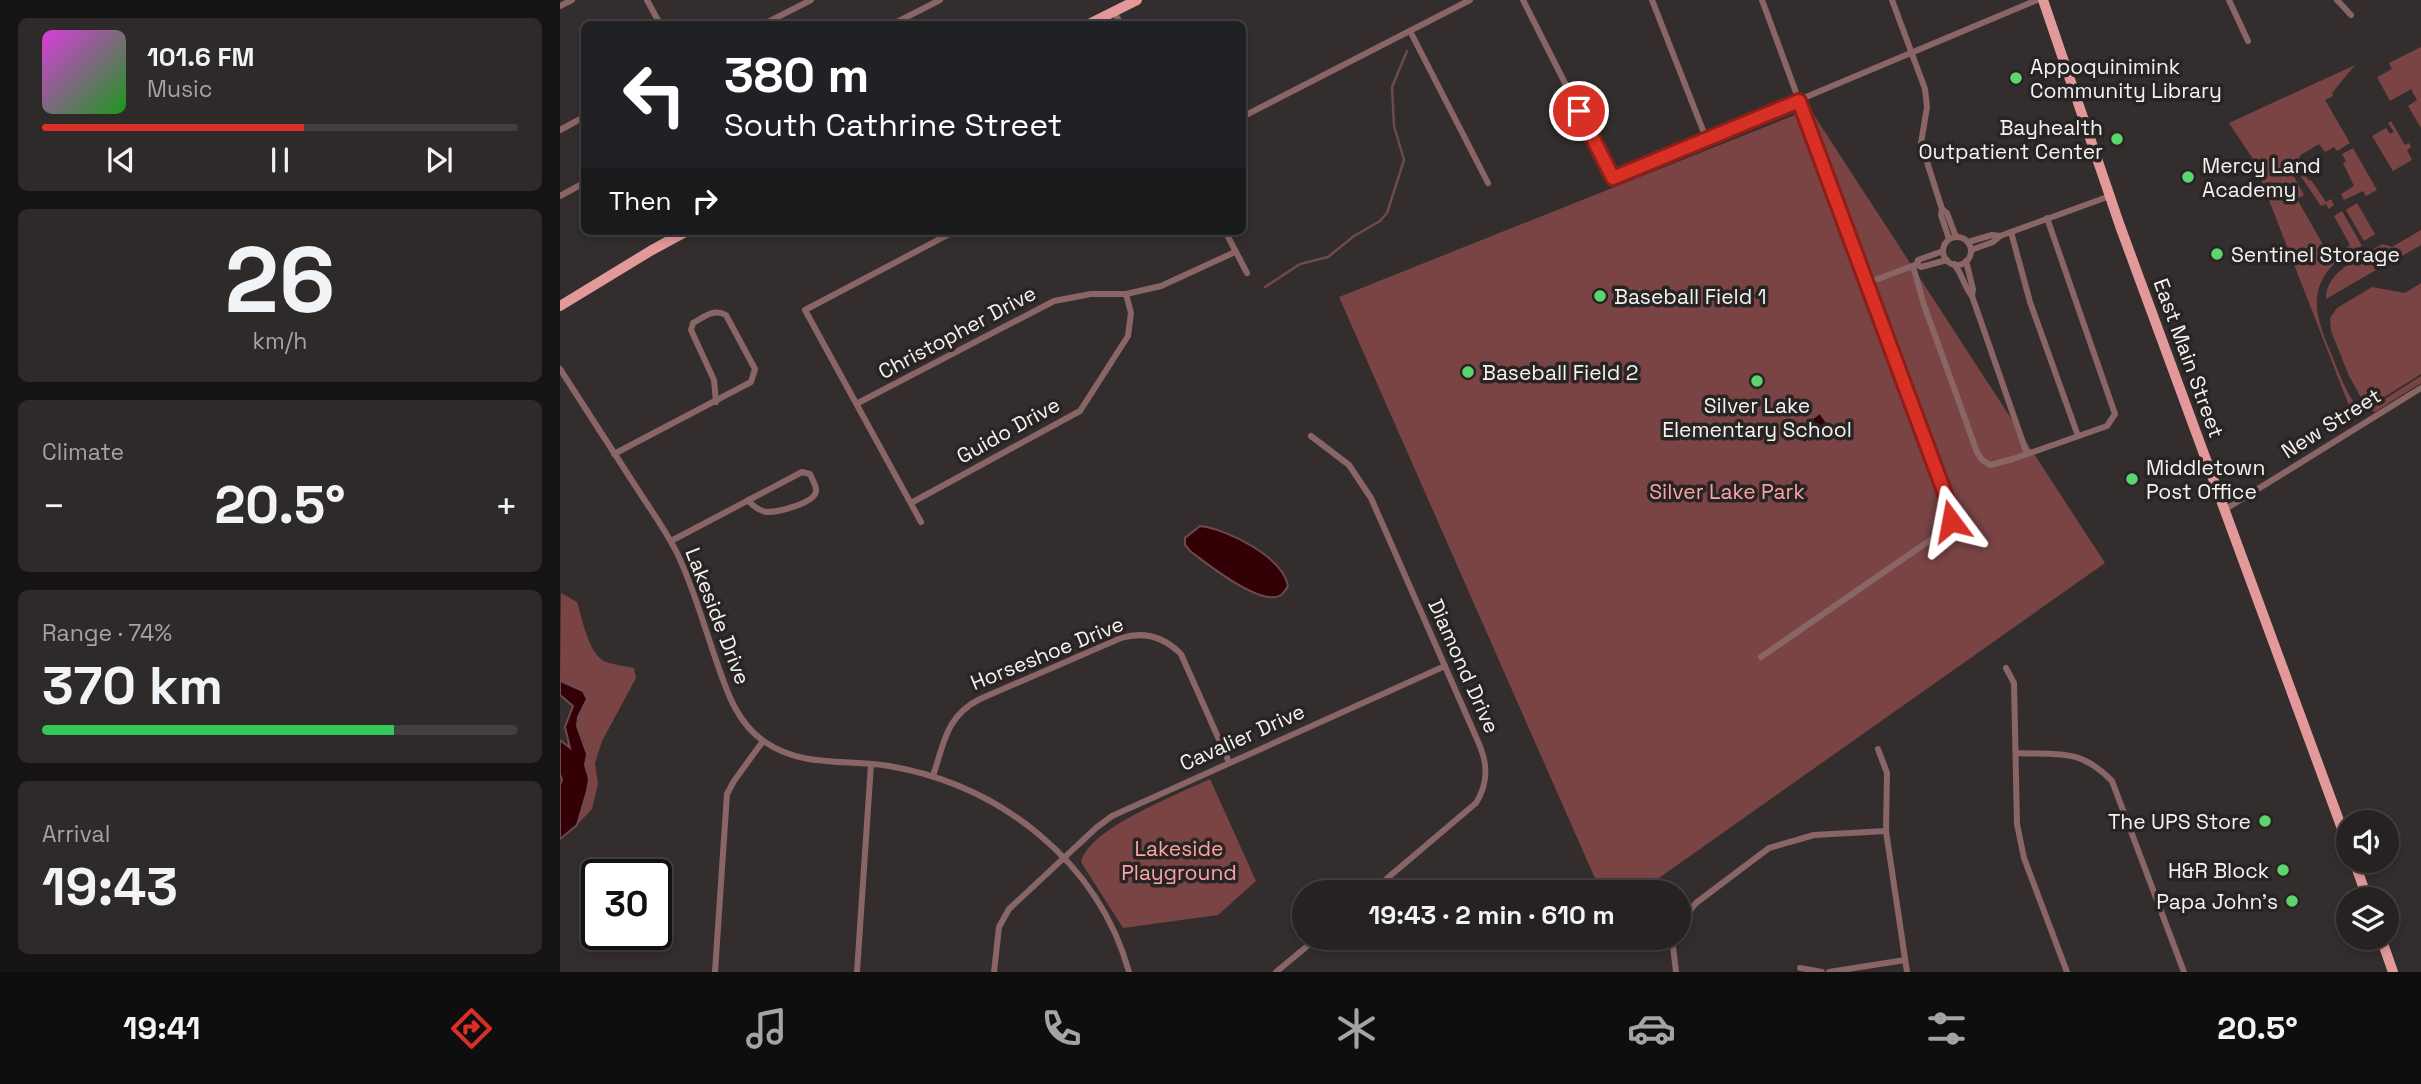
<!DOCTYPE html>
<html lang="en">
<head>
<meta charset="utf-8">
<style>
	:root { --surface:#262222; --page:#2e2a2a; --text:#f1f3f6; --muted:#a4a4a5; --line:#423f40; --accent:#d93025 }
	body { margin:0; font-family:"Space Grotesk",sans-serif; background:var(--page); color:var(--text); height:100vh; display:flex; flex-direction:column; font-size:26px; white-space:nowrap }
	* { box-sizing:border-box; margin:0 }
	p { font-size:23px; color:var(--muted) }
	.icon { flex:none; width:38px; height:38px; fill:none; stroke:currentColor; stroke-width:2; stroke-linecap:round; stroke-linejoin:round }
	.map { position:relative; flex:1; overflow:hidden }
	.side { display:flex; flex-direction:column; gap:18px; padding:18px; background:#151313; width:560px }
	.side>* { flex:none }
	.guide { position:absolute; left:21px; top:21px; width:665px; height:214px; border-radius:10px; box-shadow:0 4px 10px #0003,0 0 0 2px var(--line); background:#202124; color:#fff; overflow:hidden }
	.tools { position:absolute; left:1776px; top:810px; display:grid; gap:14px }
	.tools a { display:grid; place-items:center; width:63px; height:63px; border-radius:50%; background:var(--surface); box-shadow:0 4px 10px #0003,0 0 0 2px var(--line); font-size:35px }
	.speed { position:absolute; left:21px; top:859px; display:flex; gap:14px; font-size:35px; font-weight:700; text-align:center }
	.speed>* { display:grid; place-content:center; width:91px; height:91px; border-radius:50%; background:var(--surface); box-shadow:0 4px 10px #0003,0 0 0 2px var(--line); line-height:1 }
	.speed .limit { border:4px solid #111; border-radius:10px; background:#fff; color:#111 }
	.pin { position:absolute; display:grid; place-items:center; width:60px; height:60px; color:#fff; margin:-30px; border:4px solid #fff; border-radius:50%; box-shadow:0 2px 7px #0007 }
	.me { position:absolute; width:77px; margin:-38px; rotate:347deg; stroke-linejoin:round; filter:drop-shadow(0 0 5px #0008) }
	.turn { display:flex; align-items:center; gap:24px; height:147px; padding:0 28px; font-size:32px }
	.turn .icon { width:91px; height:91px; stroke-width:2.5 }
	.turn b { display:block; font-size:49px; line-height:60px }
	.then { display:flex; align-items:center; height:66px; padding:0 28px; background:#0003; gap:14px; font-size:26px }
	.big { font-size:52px; font-weight:800; line-height:1.1 }
	.side .widget { flex:1; display:flex; flex-direction:column; justify-content:center; gap:10px; min-width:0; padding:0 24px; border-radius:10px; background:var(--page) }
	.side .dial { align-items:center; gap:0 }
	.dial b { font-size:91px; line-height:1 }
	.song { display:flex; align-items:center; gap:21px }
	.cover { width:84px; height:84px; border-radius:10px; background:linear-gradient(135deg,hsl(300 70% 55%),hsl(120 70% 35%)) }
	.played { height:7px; border-radius:4px; background:linear-gradient(90deg,var(--accent) 55%,var(--line) 55%) }
	.keys { display:flex; justify-content:space-around; direction:ltr }
	.heat { display:flex; justify-content:space-between; align-items:center; font-size:38px; direction:ltr }
	.charge { height:10px; border-radius:5px; background:linear-gradient(90deg,#34c759 74%,var(--line) 0) }
	.trip { position:absolute; left:732px; top:880px; width:399px; height:70px; border-radius:35px; background:var(--surface); box-shadow:0 4px 10px #0003,0 0 0 2px var(--line); font-weight:800; line-height:70px; text-align:center }
	.dock { display:flex; height:112px; justify-content:space-around; align-items:center; background:#0f0e0e; color:var(--muted) }
	.dock .icon { width:49px; height:49px }
	.dock .on { color:var(--accent) }
	.dock b { font-size:32px; color:var(--text) }
	main { display:flex; flex:1; min-height:0 }
	.map>svg:first-child { display:block }
</style>
</head>
<body>
<main>
<section class="side">
<div class="widget">
<div class="song"><i class="cover"></i><div><b>101.6 FM</b><p>Music</p></div></div>
<div class="played"></div>
<div class="keys"><svg class="icon" aria-label="previous" viewBox="0 0 24 24"><path d="M18 5L8 12l10 7zM5 5v14"/></svg><svg class="icon" aria-label="pause" viewBox="0 0 24 24"><path d="M8 5v14M16 5v14"/></svg><svg class="icon" aria-label="next" viewBox="0 0 24 24"><path d="M6 5l10 7-10 7zM19 5v14"/></svg></div>
</div>
<div class="widget dial"><b>26</b><p>km/h</p></div>
<div class="widget"><p>Climate</p>
<div class="heat"><a>−</a><b class="big">20.5°</b><a>+</a></div>
</div>
<div class="widget"><p>Range · 74%</p><b class="big">370 km</b><div class="charge"></div></div>
<div class="widget"><p>Arrival</p><b class="big">19:43</b></div>
</section>
<div class="map">
<svg width="1861" height="972" viewBox="0 0 1861 972">
	<rect width="100%" height="100%" fill="#332e2d"/>
	<g fill="#7a4445">
		<polygon points="1861,47 1861,128 1848,106 1857,100 1851,89 1830,101 1817,77 1832,69 1829,63"/>
		<path d="M1795,65L1772,93L1773,96L1765,100L1790,143L1777,151L1774,147L1765,152L1759,144L1739,156L1745,168L1732,173L1744,195L1737,199L1769,255L1776,252L1777,261C1744,291 1758,323 1773,358C1780,377 1788,395 1800,412L1793,416L1693,159L1669,123Z"/>
		<polygon points="1250,109 1545,563 1079,892 1041,892 779,297"/>
		<polygon points="1831,121 1845,145 1849,143 1851,147 1847,150 1852,160 1833,171 1812,136 1826,128 1830,134 1834,132 1828,123"/>
		<polygon points="1793,148 1817,190 1806,196 1803,191 1784,200 1781,194 1794,186 1783,163 1786,161 1782,154"/>
		<polygon points="1744,173 1749,181 1751,180 1766,202 1771,199 1774,205 1769,209 1766,204 1761,206 1740,175"/>
		<polygon points="1797,203 1815,234 1804,241 1786,210"/>
		<polygon points="1782,211 1802,246 1787,253 1784,249 1790,245 1774,216"/>
		<polygon points="1861,230 1861,245 1819,269 1809,252 1822,244 1832,247"/>
		<path d="M1806,254L1816,270L1766,299C1766,275 1789,264 1806,254Z"/>
		<polygon points="1861,283 1861,374 1807,408 1789,376 1771,331 1770,318 1777,308 1812,287 1845,293"/>
		<polygon points="1861,376 1861,383 1815,412 1809,409"/>
		<path d="M1,593L17,602C22,618 29,656 46,662C55,665 66,666 74,668L76,678L42,741L35,763L38,784L32,809L17,825L29,779L25,765L27,754L24,742L17,726L23,691L0,681Z"/>
		<path d="M650,779L696,881L658,915L563,928L521,862C529,828 619,794 650,779Z"/>
	</g>
	<g fill="#330006" stroke="#6e494d" stroke-width="2">
		<polygon points="1260,413 1275,434 1265,441 1259,433 1244,443 1235,431"/>
		<path d="M640,526C667,529 723,557 728,586C726,589 724,593 721,595C702,608 646,563 630,551L625,545V538Z"/>
		<polygon points="0,681 23,691 27,699 18,717 17,726 27,754 25,765 29,779 27,791 17,825 0,839 0,784 2,780 0,774 0,740 10,748 5,727 13,706 0,695"/>
	</g>
	<g fill="none" stroke-linecap="round" stroke-linejoin="round">
		<polyline stroke="#6e494d" stroke-width="2.5" points="705,287 740,264 768,257 794,236 820,221 827,213 844,160 834,126 832,87 847,51"/>
		<g stroke="#8a6565" stroke-width="6">
			<polyline points="87,0 100,24"/>
			<polyline points="963,0 1053,178 1477,0"/>
			<polyline points="1092,0 1146,138"/>
			<polyline points="1332,0 1365,89 1367,107 1361,143 1382,209"/>
			<polyline points="1669,0 1688,41"/>
			<polyline points="1777,0 1791,15"/>
			<polyline points="0,6 12,0"/>
			<polyline points="554,12 561,24"/>
			<polyline points="204,24 251,0"/>
			<polyline points="333,24 380,0"/>
			<polyline points="850,31 928,183"/>
			<polyline points="682,117 910,0"/>
			<polyline points="0,130 24,117"/>
			<polyline points="0,196 24,183"/>
			<polyline points="665,231 687,273"/>
			<polyline points="1451,232 1470,302 1518,436"/>
			<polyline points="1440,236 1550,196"/>
			<circle cx="1397" cy="251" r="14"/>
			<polyline points="1389,239 1381,215 1382,209 1387,213 1396,237"/>
			<polyline points="1408,242 1432,235 1440,236 1433,242 1411,250"/>
			<polyline points="1383,251 1358,260 1357,264 1361,267 1387,260"/>
			<path d="M1394,264C1403,275 1404,287 1412,296L1413,289L1406,261"/>
			<polyline points="1353,266 1364,305 1417,452 1422,460 1430,465 1453,459 1547,426 1555,414 1487,218"/>
			<polyline points="1307,283 1355,265"/>
			<polyline points="1412,296 1467,454"/>
			<path d="M0,369C26,409 52,450 78,490C91,510 106,531 117,553C133,586 143,623 155,657C166,689 176,723 205,742C243,768 287,759 329,766C440,785 538,861 569,972"/>
			<polyline points="298,403 494,301 531,294 566,294 601,286 675,252"/>
			<path d="M751,436L789,465L811,498L920,746C928,766 928,784 916,803L811,892"/>
			<path d="M54,454L191,382L195,369L166,315C154,308 144,317 133,323L131,330L154,380L156,402"/>
			<polyline points="351,503 520,411 568,336 571,313 566,294"/>
			<polyline points="1664,510 1861,388"/>
			<polyline points="361,522 245,310 395,231"/>
			<path d="M111,541L242,472L250,474C252,479 256,485 256,490C257,503 218,512 207,512C199,511 193,506 188,500"/>
			<polyline points="1201,657 1379,534 1388,527 1392,516 1202,0"/>
			<polyline points="1446,668 1454,683 1457,824 1464,858 1507,972"/>
			<polyline points="1318,749 1327,773 1326,831 1347,972"/>
			<path d="M1456,753C1499,755 1520,748 1552,781L1624,972"/>
			<path d="M373,776C384,743 386,716 420,699L561,638C584,631 604,637 621,654L669,762"/>
			<polyline points="1118,925 1136,903 1209,848 1254,835 1326,831"/>
			<polyline points="1112,938 1116,972"/>
			<polyline points="1240,968 1262,972"/>
			<polyline points="155,972 167,794 174,781 203,741"/>
			<polyline points="297,972 311,764"/>
			<polyline points="434,972 439,927 449,909 536,828 552,816 885,666"/>
			<polyline points="716,972 757,938"/>
			<polyline points="1269,972 1345,960"/>
		</g>
		<g stroke="#e39999" stroke-width="10">
			<polyline points="1483,0 1560,226 1788,845"/>
			<polyline points="529,24 577,0"/>
			<polyline points="0,306 92,250 127,231"/>
			<polyline points="1794,861 1808,900"/>
			<polyline points="1821,938 1833,972"/>
		</g>
	</g>
	<g fill="none" stroke-linecap="round" stroke-linejoin="round">
		<g stroke="#8d1f18" stroke-width="18">
			<polyline id="route" points="1019,111 1053,178 1239,101 1391,510 1391,521"/>
		</g>
		<use href="#route" stroke="#d93025" stroke-width="12"/>
	</g>
	<g fill="#5dd56d" stroke="#292424" stroke-width="2.5">
		<circle cx="1456" cy="78" r="7"/>
		<circle cx="1557" cy="139" r="7"/>
		<circle cx="1628" cy="177" r="7"/>
		<circle cx="1657" cy="254" r="7"/>
		<circle cx="1040" cy="296" r="7"/>
		<circle cx="908" cy="372" r="7"/>
		<circle cx="1197" cy="381" r="7"/>
		<circle cx="1572" cy="479" r="7"/>
		<circle cx="1705" cy="821" r="7"/>
		<circle cx="1723" cy="870" r="7"/>
		<circle cx="1732" cy="901" r="7"/>
	</g>
	<g text-anchor="middle" dominant-baseline="central" stroke-width="7" stroke-linejoin="round" paint-order="stroke">
		<g font-size="21" fill="#f6f2f2" stroke="#292424" text-anchor="start">
			<text x="1470" y="66">Appoquinimink<tspan x="1470" dy="24">Community Library</tspan></text>
			<text x="1543" y="127" text-anchor="end">Bayhealth<tspan x="1543" dy="24">Outpatient Center</tspan></text>
			<text x="1642" y="165">Mercy Land<tspan x="1642" dy="24">Academy</tspan></text>
			<text x="1671" y="254">Sentinel Storage</text>
			<text x="1054" y="296">Baseball Field 1</text>
			<text x="922" y="372">Baseball Field 2</text>
			<text x="1197" y="405" text-anchor="middle">Silver Lake<tspan x="1197" dy="24">Elementary School</tspan></text>
			<text x="1586" y="467">Middletown<tspan x="1586" dy="24">Post Office</tspan></text>
			<text x="1691" y="821" text-anchor="end">The UPS Store</text>
			<text x="1709" y="870" text-anchor="end">H&amp;R Block</text>
			<text x="1718" y="901" text-anchor="end">Papa John's</text>
		</g>
		<g font-size="21" fill="#f6f2f2" stroke="#292424">
			<text transform="translate(397 332) rotate(-28)">Christopher Drive</text>
			<text transform="translate(1629 358) rotate(70)">East Main Street</text>
			<text transform="translate(1771 423) rotate(-32)">New Street</text>
			<text transform="translate(448 430) rotate(-29)">Guido Drive</text>
			<text transform="translate(158 616) rotate(69)">Lakeside Drive</text>
			<text transform="translate(487 653) rotate(-22)">Horseshoe Drive</text>
			<text transform="translate(904 666) rotate(66)">Diamond Drive</text>
			<text transform="translate(682 737) rotate(-24)">Cavalier Drive</text>
		</g>
		<g font-size="21" fill="#fda3a3" stroke="#292424">
			<text x="1167" y="491">Silver Lake Park</text>
			<text x="619" y="848">Lakeside<tspan x="619" dy="24">Playground</tspan></text>
		</g>
	</g>
</svg>
<div class="tools">
<a><svg class="icon" aria-label="sound" viewBox="0 0 24 24"><path d="M4 9h4l5-4v14l-5-4H4zM17 9q2 3 0 6"/></svg></a>
<a><svg class="icon" aria-label="layers" viewBox="0 0 24 24"><path d="M12 4l9 5-9 5-9-5zM3 14l9 5 9-5"/></svg></a>
</div>
<div class="speed"><div class="limit">30</div></div>
<div class="pin" style="left:1019px;top:111px;background:#d93025"><svg class="icon" aria-label="arrive" viewBox="0 0 24 24"><path d="M6 21V4h12l-3 4 3 4H6"/></svg></div>
<svg class="me" style="left:1391px;top:521px" viewBox="-20 -20 40 40"><path d="M0-17L14 15 0 8-14 15z" fill="#d93025" stroke="#fff" stroke-width="4"/></svg>
<div class="trip">19:43 · 2 min · 610 m</div>
<div class="guide">
<div class="turn"><svg class="icon" aria-label="left" viewBox="0 0 24 24"><path d="M17 20v-9H6M10 6l-5 5 5 5"/></svg><div><b>380 m</b>South Cathrine Street</div></div>
<div class="then">Then<svg class="icon" aria-label="right" viewBox="0 0 24 24"><path d="M7 20v-9h11M14 6l5 5-5 5"/></svg></div>
</div>
</div>
</main>
<nav class="dock">
<b>19:41</b>
<svg class="icon on" aria-label="directions" viewBox="0 0 24 24"><path d="M12 3l9 9-9 9-9-9zM9 14v-3h6M13 9l2 2-2 2"/></svg>
<svg class="icon" aria-label="music" viewBox="0 0 24 24"><path d="M9 18V5l10-2v13"/><circle cx="6" cy="18" r="3"/><circle cx="16" cy="16" r="3"/></svg>
<svg class="icon" aria-label="phone" viewBox="0 0 24 24"><path d="M5 4h4l2 5-3 2q2 4 5 5l2-3 5 2v4C11 20 4 13 5 4z"/></svg>
<svg class="icon" aria-label="climate" viewBox="0 0 24 24"><path d="M12 3v18M4 7l16 10M4 17L20 7"/></svg>
<svg class="icon" aria-label="car" viewBox="0 0 24 24"><path d="M5 17H2v-5l4-1 3-4h7l3 4 3 1v5h-3M9 17h6M6 11h13"/><circle cx="7" cy="17" r="2"/><circle cx="17" cy="17" r="2"/></svg>
<svg class="icon" aria-label="filters" viewBox="0 0 24 24"><path d="M4 7h16M4 17h16"/><circle cx="9" cy="7" r="2"/><circle cx="15" cy="17" r="2"/></svg>
<b>20.5°</b>
</nav>
</body>
</html>
